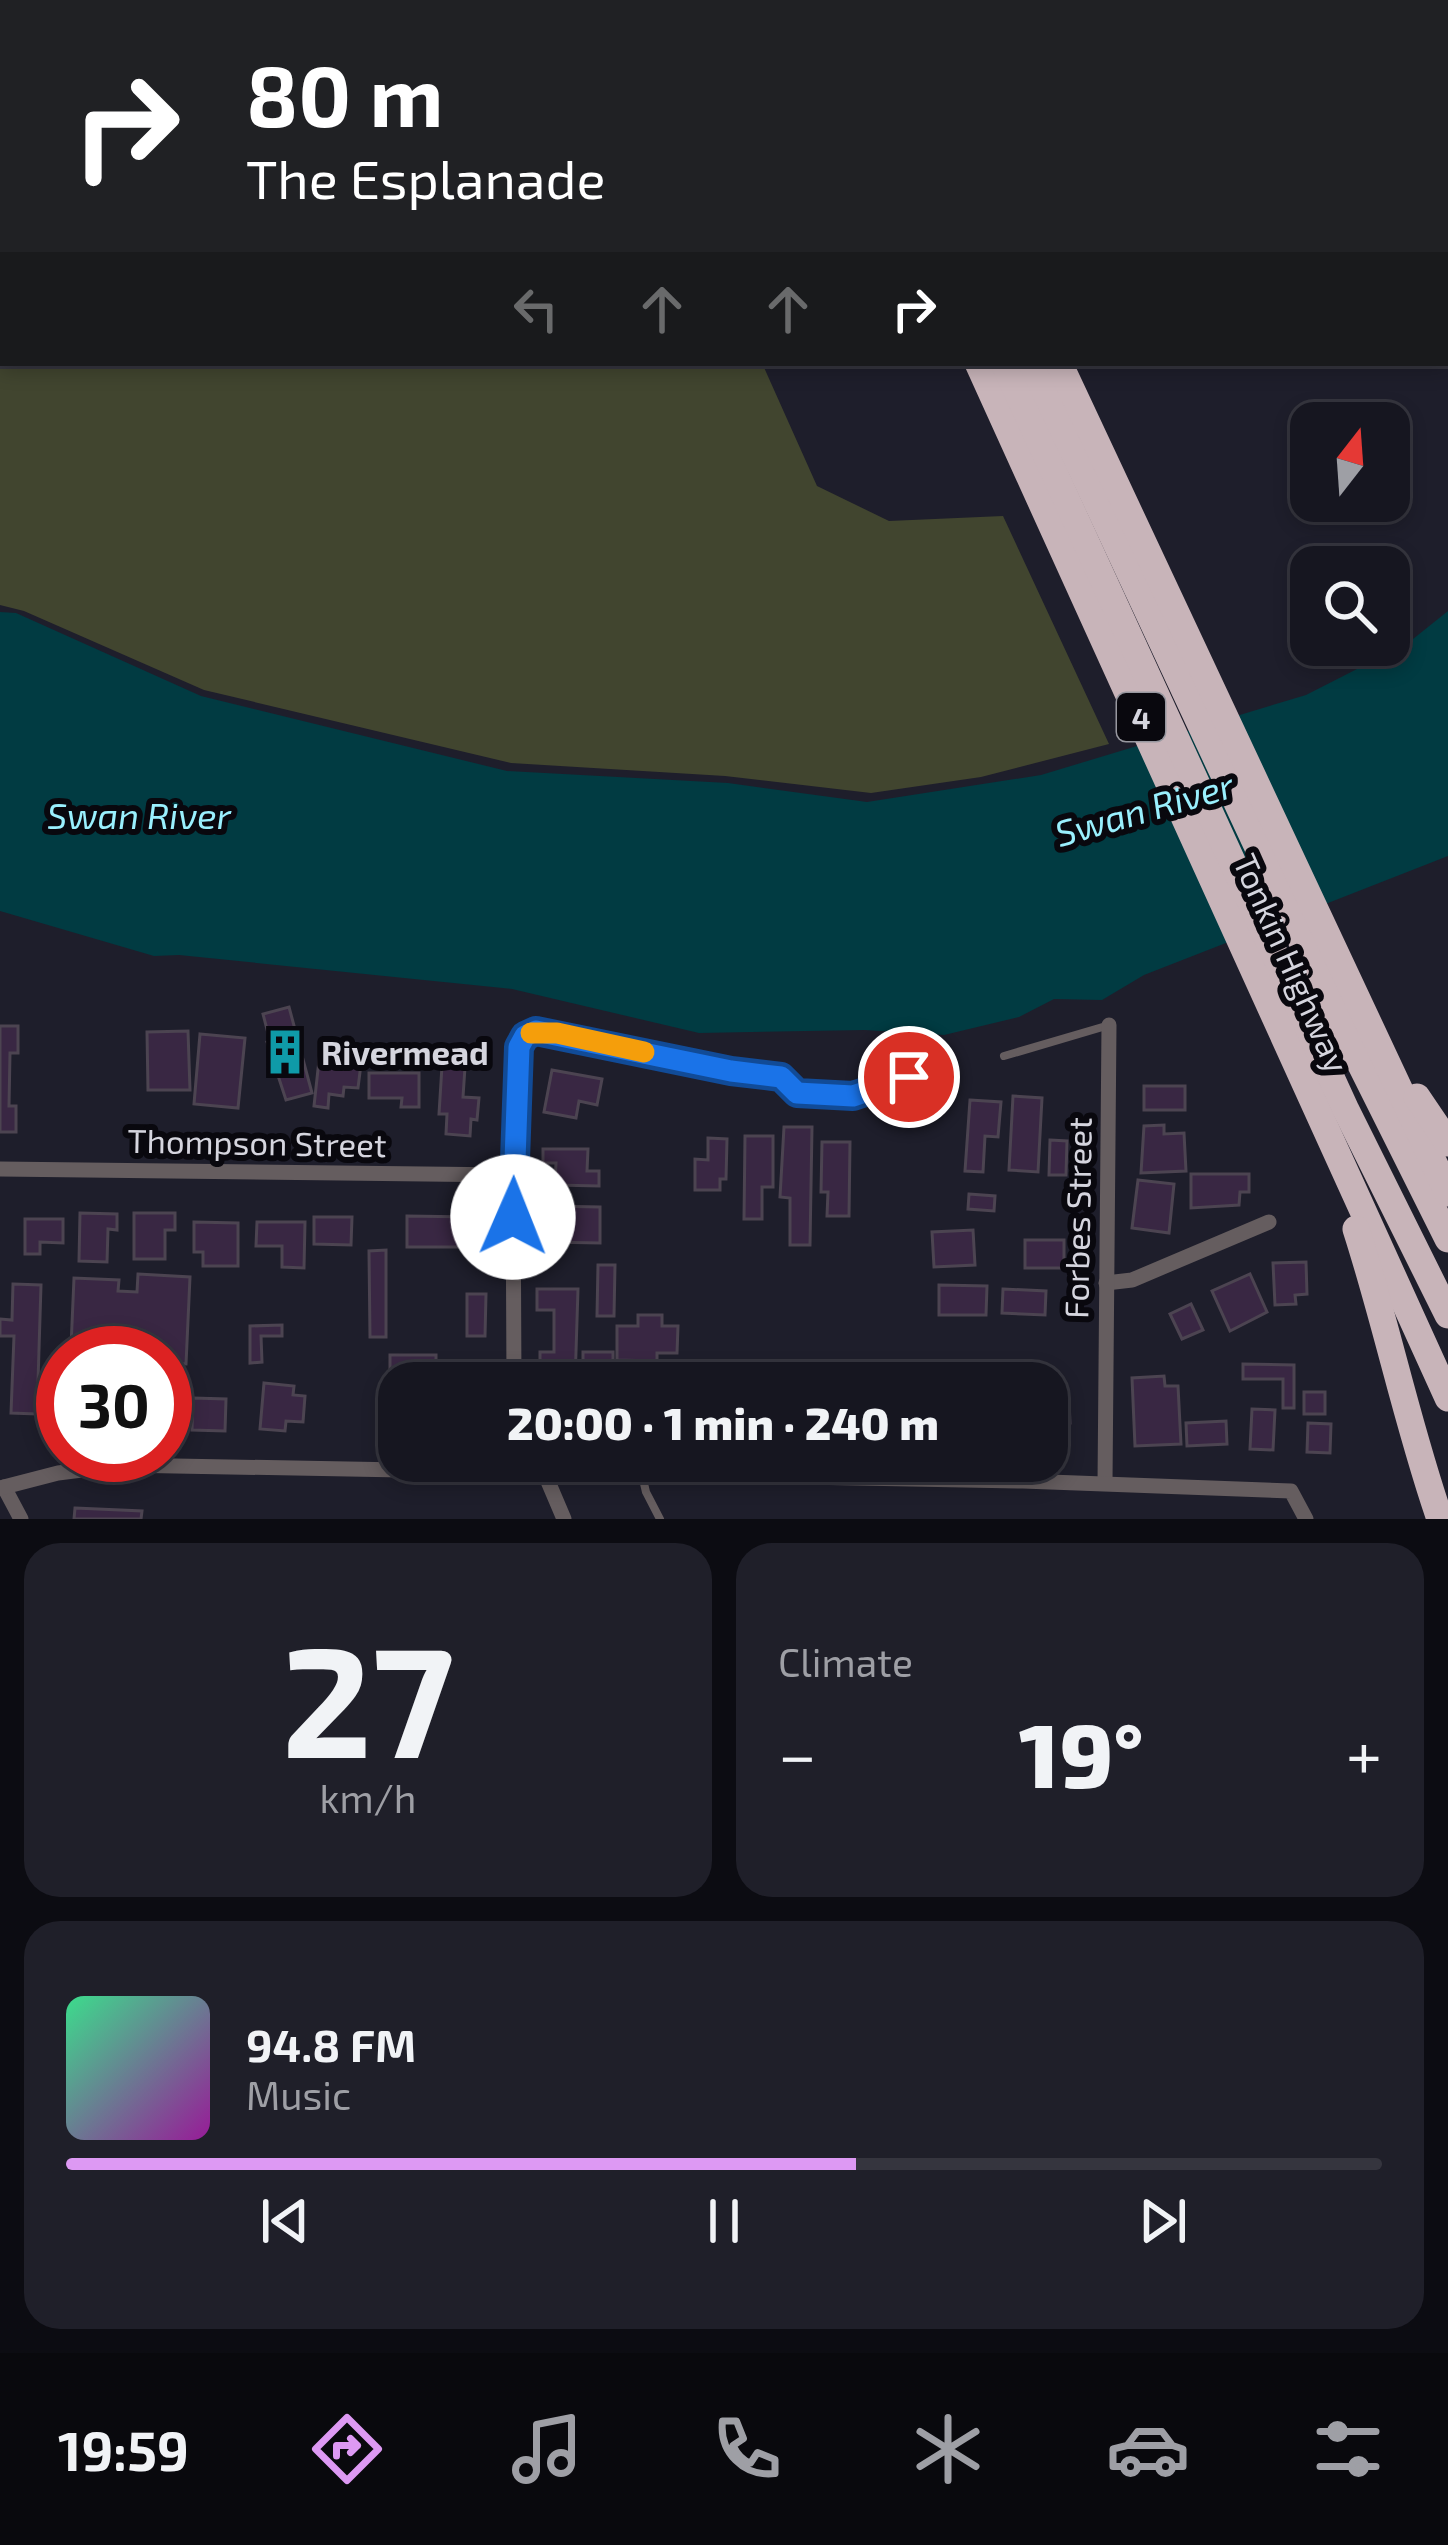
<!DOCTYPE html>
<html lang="en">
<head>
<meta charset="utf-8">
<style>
	:root { --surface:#161620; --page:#1f1f29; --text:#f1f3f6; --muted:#9e9fa5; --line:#35353e; --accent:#dd99f3 }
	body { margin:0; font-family:"Exo 2",sans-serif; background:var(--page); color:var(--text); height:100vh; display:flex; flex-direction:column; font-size:45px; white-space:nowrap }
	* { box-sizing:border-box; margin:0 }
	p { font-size:39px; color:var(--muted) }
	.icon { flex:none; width:66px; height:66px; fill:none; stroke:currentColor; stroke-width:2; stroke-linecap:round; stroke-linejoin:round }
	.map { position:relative; height:1519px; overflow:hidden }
	.sheet { display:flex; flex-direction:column; gap:24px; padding:24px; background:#0c0c12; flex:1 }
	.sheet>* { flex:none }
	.guide { position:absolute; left:0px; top:0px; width:1449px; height:366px; box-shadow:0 6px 18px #0003,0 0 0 3px var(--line); background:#202124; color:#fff; overflow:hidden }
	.needle { width:78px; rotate:17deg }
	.buttons { position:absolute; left:1290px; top:402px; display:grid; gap:24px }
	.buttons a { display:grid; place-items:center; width:120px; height:120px; border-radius:24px; background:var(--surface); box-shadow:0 6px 18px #0003,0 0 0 3px var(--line); font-size:60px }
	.speed { position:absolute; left:36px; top:1326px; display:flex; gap:24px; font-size:60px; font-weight:700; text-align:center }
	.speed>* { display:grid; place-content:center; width:156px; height:156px; border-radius:50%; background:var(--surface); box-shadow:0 6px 18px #0003,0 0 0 3px var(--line); line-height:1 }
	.speed .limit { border:18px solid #d22; background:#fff; color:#111 }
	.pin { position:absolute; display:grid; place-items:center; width:102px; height:102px; color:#fff; margin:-51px; border:6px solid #fff; border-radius:50%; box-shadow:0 3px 12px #0007 }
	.me { position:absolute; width:132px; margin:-66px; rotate:1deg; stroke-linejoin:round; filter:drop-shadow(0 0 9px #0008) }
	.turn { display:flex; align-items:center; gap:42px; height:252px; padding:0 48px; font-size:54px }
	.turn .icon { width:156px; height:156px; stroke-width:2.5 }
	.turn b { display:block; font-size:84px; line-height:102px }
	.lanes { display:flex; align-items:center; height:114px; padding:0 48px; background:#0003; justify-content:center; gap:60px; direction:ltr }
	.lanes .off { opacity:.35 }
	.big { font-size:90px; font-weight:800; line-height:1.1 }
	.sheet .widget { flex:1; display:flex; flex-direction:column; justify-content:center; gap:18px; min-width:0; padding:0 42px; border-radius:36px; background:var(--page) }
	.sheet .dial { align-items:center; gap:0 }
	.dial b { font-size:156px; line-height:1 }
	.song { display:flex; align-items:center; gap:36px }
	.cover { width:144px; height:144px; border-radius:18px; background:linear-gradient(135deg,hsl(150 70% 55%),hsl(300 70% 35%)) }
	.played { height:12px; border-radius:6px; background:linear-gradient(90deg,var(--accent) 60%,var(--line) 60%) }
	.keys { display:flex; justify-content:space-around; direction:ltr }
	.heat { display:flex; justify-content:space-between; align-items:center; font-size:66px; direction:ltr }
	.sheet .tiles { flex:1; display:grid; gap:24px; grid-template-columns:1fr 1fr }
	.widget:last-child { grid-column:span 2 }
	.trip { position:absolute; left:378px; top:1362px; width:690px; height:120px; border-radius:36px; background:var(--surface); box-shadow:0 6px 18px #0003,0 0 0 3px var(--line); font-weight:800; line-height:120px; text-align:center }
	.tabs { display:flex; height:192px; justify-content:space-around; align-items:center; background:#09090d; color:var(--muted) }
	.tabs .icon { width:84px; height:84px }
	.tabs .active { color:var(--accent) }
	.tabs b { font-size:54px; color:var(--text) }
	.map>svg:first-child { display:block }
</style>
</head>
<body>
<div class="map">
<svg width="1448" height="1519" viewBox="0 0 1448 1519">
	<rect width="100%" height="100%" fill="#1e1e2b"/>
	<polygon fill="#41452f" points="0,288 3,363 762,363 817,486 889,521 1003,516 1109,744 981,777 871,793 725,776 511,763 204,690 24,611 0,605"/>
	<polygon fill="#013b42" points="1448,611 1448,856 1144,975 1102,1000 1054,999 1019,1017 944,1035 865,1030 699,1033 512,989 179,955 154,956 0,911 0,612 16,613 201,696 507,771 728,783 867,802 1041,775 1306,695 1408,643"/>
	<g fill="#392743" stroke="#4c4451" stroke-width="3">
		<polygon points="289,1007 312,1093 286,1100 267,1042 270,1041 263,1014"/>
		<polygon points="0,1026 18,1026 18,1053 10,1053 9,1106 16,1106 16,1132 0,1132"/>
		<polygon points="188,1031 190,1090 148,1090 147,1032"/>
		<polygon points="200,1034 245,1038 238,1108 194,1104"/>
		<polygon points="320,1051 350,1055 349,1062 361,1064 358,1088 344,1087 343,1096 329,1094 328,1108 314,1106"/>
		<polygon points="442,1066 465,1067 463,1097 479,1098 477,1120 471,1119 470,1136 446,1134 447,1114 439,1114"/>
		<polygon points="552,1070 602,1079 597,1105 579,1101 576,1118 544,1112"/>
		<polygon points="369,1073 419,1073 419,1107 401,1107 402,1098 369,1098"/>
		<rect x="1144" y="1086" width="41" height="24"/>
		<polygon points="1013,1096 1042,1098 1038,1172 1009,1170"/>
		<polygon points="970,1100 1001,1102 998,1137 985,1136 983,1172 965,1171"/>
		<polygon points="1164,1125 1164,1134 1184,1133 1186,1171 1141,1173 1144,1126"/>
		<polygon points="784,1127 812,1127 810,1245 790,1245 790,1198 780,1197"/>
		<polygon points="745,1136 773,1136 773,1187 762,1187 762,1219 744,1219"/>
		<polygon points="708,1138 727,1139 726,1179 720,1179 720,1190 695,1190 695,1159 708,1160"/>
		<polygon points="1050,1140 1067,1141 1066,1175 1049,1175"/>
		<polygon points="822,1142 850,1142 849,1216 827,1216 828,1192 821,1192"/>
		<polygon points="543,1149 588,1149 587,1171 599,1171 599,1186 555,1185 556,1163 543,1163"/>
		<polygon points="1191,1174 1249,1174 1249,1192 1240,1192 1239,1205 1191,1208"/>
		<polygon points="1138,1180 1174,1184 1169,1233 1132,1228"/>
		<polygon points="969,1194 995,1196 994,1211 968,1209"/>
		<polygon points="547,1206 600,1207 600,1243 546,1242"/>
		<polygon points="80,1213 117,1214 117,1230 108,1229 107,1262 79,1261"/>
		<polygon points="134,1213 175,1213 175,1230 165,1230 165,1259 134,1259"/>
		<polygon points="407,1216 471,1217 471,1247 407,1247"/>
		<polygon points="314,1217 352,1217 351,1245 314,1244"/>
		<polygon points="25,1219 63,1219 63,1243 40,1242 40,1254 25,1254"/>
		<polygon points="194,1222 238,1223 238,1266 203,1266 203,1252 194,1252"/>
		<polygon points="257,1222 305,1222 304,1268 282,1267 282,1246 256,1246"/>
		<polygon points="973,1230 975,1265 934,1267 932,1232"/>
		<rect x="1025" y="1240" width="39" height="28"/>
		<polygon points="386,1250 386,1337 370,1337 369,1251"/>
		<polygon points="1306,1262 1307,1294 1295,1295 1296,1304 1275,1305 1273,1263"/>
		<polygon points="598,1265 615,1265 614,1316 597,1316"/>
		<polygon points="138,1274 190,1277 186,1364 171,1363 170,1390 165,1390 165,1353 71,1347 74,1278 119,1280 118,1291 137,1292"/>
		<polygon points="1250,1274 1267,1312 1230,1331 1212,1291"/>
		<polygon points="13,1284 41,1285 37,1414 11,1413 14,1336 0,1336 0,1319 12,1320"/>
		<polygon points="939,1285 987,1286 986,1315 939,1315"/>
		<polygon points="537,1289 578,1289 575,1383 540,1383 540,1352 554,1352 554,1310 537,1310"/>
		<polygon points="1003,1289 1046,1291 1045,1315 1002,1313"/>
		<polygon points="467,1294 486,1294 485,1336 467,1336"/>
		<polygon points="1191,1304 1203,1330 1182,1339 1170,1314"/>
		<polygon points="638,1315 662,1315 662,1326 678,1326 677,1353 657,1353 657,1361 617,1360 617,1326 638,1326"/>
		<polygon points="282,1325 282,1336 261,1336 262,1362 250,1363 250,1326"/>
		<rect x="583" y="1352" width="30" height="31"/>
		<polygon points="390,1355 436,1355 436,1383 399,1383 399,1395 390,1395"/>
		<polygon points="1243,1364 1294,1365 1294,1408 1283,1408 1283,1379 1243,1379"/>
		<polygon points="1164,1376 1165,1386 1178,1386 1181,1444 1135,1446 1132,1378"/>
		<polygon points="264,1383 294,1386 293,1395 305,1396 303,1422 286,1421 285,1431 260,1429"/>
		<rect x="1304" y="1392" width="21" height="22"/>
		<polygon points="193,1398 226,1399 225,1431 192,1430"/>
		<polygon points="1069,1399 1070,1423 1057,1423 1058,1440 1047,1440 1047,1400"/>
		<polygon points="165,1407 188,1409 187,1429 165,1428"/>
		<polygon points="1252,1409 1275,1410 1273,1450 1250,1449"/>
		<polygon points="1226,1421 1227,1444 1187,1446 1186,1423"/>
		<polygon points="1308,1423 1331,1424 1330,1453 1307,1452"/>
		<polygon points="75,1508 142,1511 141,1519 74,1519"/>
	</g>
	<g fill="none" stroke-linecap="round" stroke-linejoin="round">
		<g stroke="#655d5f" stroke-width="8">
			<polyline points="1004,1056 1106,1026"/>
			<polyline points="782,1078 797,1093 853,1096 909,1077"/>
			<polyline points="642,1475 646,1492 660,1519"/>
		</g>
		<g stroke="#655d5f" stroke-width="15">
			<polyline points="390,0 391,3"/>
			<polyline points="193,3 193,0"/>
			<polyline points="457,3 460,0"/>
			<polyline points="0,16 3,16"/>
			<polyline points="0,1169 513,1175"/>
			<polyline points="1106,1283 1132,1280 1269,1222"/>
			<path d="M514,1383L513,1175L519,1047C529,1030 538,1031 557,1033L731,1071L781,1077"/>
			<polyline points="544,1472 564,1519"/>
			<polyline points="1105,1483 1109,1025"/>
			<polyline points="4,1487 21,1519"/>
			<polyline points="0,1488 58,1473 122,1465 1023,1481 1291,1491 1306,1519"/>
		</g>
		<g stroke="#c8b4b9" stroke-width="27">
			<polyline points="774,0 776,3"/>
			<polyline points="819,0 821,3"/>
			<polyline points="871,0 873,3"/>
			<polyline points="901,0 903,3"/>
			<polyline points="978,363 1448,1398"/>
			<polyline points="1004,363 1346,1110 1448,1315"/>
			<polyline points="1032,363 1337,1017 1448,1239"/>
			<polyline points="1059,363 1448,1193"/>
			<polyline points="1417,1097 1448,1143"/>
			<path d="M1356,1229C1387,1325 1407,1424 1440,1519"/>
		</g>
	</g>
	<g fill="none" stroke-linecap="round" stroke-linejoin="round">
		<g stroke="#114b97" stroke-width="30">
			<polyline id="route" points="513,1217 519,1047 525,1036 536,1031 731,1071 781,1077 797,1093 853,1096 909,1077"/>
		</g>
		<use href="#route" stroke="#1a73e8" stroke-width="21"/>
		<polyline stroke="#f59e0b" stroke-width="21" points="531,1033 557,1033 644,1052"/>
	</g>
	<defs>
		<g id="building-bare" transform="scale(3.6)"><path d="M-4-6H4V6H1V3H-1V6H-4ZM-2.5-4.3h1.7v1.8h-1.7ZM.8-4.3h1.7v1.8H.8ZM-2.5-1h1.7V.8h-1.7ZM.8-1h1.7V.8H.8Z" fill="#0f9aa8" stroke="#09080e" stroke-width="2.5" paint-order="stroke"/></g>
	</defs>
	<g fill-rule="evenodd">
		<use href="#building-bare" x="285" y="1052"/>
	</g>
	<g text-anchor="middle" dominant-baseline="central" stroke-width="12" stroke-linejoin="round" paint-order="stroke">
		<rect fill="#09080e" stroke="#9898a0" stroke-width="3" x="1117" y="693" width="48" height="48" rx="9"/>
		<g font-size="30" font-weight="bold" fill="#d5d5de">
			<text x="1141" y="717">4</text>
		</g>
		<g font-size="33" fill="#d5d5de" stroke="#09080e">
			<text transform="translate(1292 963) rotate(66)">Tonkin Highway</text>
			<text transform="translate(257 1142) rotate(1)">Thompson Street</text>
			<text transform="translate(1077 1218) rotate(-89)">Forbes Street</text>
		</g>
		<g font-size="33" font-weight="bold" fill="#d5d5de" stroke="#09080e" text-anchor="start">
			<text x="321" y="1052">Rivermead</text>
		</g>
		<g font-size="36" font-style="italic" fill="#9af0fe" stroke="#09080e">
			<text transform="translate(1144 808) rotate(-16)">Swan River</text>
			<text x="139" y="814">Swan River</text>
		</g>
	</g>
</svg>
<div class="buttons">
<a><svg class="needle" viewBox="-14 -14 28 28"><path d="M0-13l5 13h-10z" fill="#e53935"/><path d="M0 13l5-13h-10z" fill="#9e9fa5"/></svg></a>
<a><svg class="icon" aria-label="search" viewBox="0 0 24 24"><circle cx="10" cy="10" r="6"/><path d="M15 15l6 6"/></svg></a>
</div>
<div class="speed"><div class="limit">30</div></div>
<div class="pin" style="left:909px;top:1077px;background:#d93025"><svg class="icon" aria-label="arrive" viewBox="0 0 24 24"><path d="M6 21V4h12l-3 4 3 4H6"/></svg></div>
<svg class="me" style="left:513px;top:1217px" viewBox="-20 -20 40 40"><circle r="19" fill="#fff"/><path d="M0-13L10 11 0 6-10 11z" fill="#1a73e8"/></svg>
<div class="trip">20:00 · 1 min · 240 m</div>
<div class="guide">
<div class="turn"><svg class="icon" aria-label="right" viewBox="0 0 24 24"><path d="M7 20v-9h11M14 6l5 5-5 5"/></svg><div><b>80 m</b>The Esplanade</div></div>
<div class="lanes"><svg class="icon off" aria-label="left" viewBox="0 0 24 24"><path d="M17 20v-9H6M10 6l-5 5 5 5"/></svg><svg class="icon off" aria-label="ahead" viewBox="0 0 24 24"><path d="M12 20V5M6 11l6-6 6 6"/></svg><svg class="icon off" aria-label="ahead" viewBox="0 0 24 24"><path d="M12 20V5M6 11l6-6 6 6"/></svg><svg class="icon" aria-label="right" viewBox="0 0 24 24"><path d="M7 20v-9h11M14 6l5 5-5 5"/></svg></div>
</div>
</div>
<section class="sheet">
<div class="tiles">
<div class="widget dial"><b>27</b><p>km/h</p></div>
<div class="widget"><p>Climate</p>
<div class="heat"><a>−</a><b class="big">19°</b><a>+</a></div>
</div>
<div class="widget">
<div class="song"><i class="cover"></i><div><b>94.8 FM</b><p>Music</p></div></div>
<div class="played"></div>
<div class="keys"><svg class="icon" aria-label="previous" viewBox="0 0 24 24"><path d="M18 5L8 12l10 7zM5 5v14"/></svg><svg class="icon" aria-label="pause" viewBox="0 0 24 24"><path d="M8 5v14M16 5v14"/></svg><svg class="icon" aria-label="next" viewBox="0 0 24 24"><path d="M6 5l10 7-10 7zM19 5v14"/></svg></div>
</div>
</div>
</section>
<nav class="tabs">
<b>19:59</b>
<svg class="icon active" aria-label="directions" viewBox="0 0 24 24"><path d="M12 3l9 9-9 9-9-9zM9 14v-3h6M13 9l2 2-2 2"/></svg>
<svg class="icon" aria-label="music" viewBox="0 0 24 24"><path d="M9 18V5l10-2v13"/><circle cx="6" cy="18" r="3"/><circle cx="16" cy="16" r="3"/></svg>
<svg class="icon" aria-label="phone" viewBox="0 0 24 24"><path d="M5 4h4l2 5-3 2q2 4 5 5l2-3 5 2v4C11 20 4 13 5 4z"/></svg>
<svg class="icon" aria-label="climate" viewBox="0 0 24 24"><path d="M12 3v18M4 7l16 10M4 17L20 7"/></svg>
<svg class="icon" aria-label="car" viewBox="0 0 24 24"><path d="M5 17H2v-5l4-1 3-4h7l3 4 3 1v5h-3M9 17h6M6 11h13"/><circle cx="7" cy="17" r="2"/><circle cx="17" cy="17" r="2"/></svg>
<svg class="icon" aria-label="filters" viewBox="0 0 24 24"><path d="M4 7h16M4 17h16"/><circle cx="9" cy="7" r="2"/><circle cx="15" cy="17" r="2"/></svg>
</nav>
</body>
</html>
